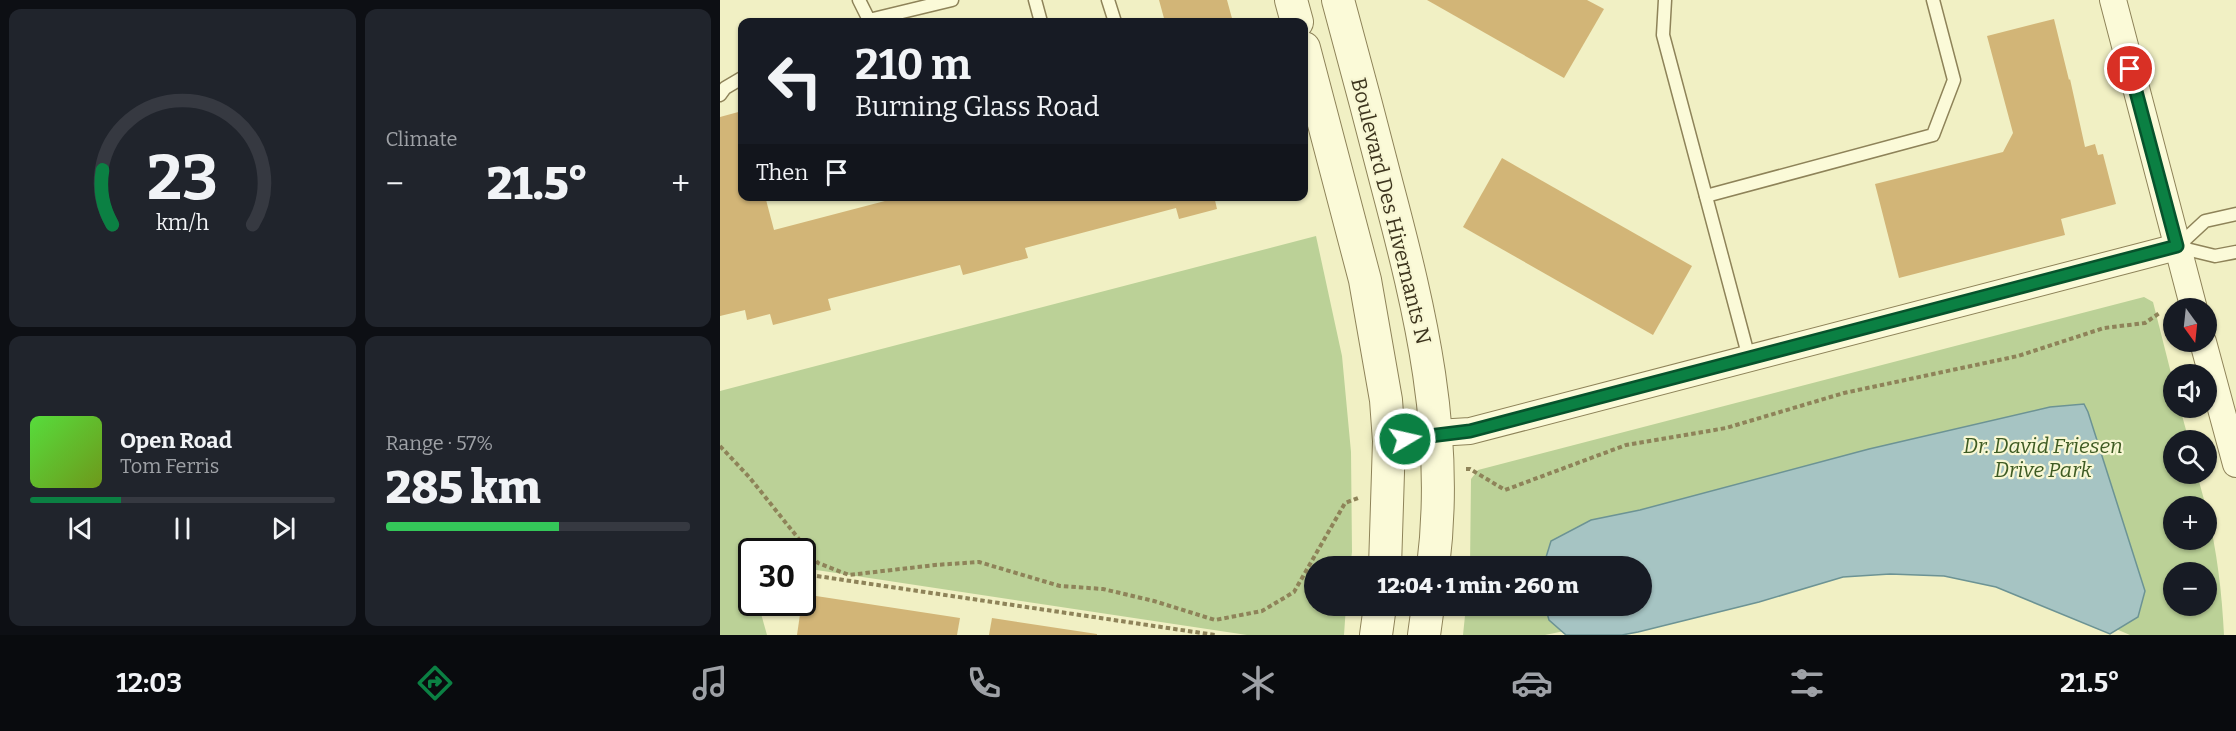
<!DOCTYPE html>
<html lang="en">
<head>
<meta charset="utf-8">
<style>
	:root { --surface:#171b24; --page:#20242c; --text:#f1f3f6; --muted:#9ea1a6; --line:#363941; --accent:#0b8043 }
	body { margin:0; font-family:Bitter,serif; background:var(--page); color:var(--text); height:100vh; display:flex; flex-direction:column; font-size:22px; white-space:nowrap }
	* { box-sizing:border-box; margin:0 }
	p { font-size:20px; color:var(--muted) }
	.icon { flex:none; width:33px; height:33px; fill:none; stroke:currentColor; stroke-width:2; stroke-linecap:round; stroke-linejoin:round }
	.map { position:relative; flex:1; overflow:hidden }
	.sheet { display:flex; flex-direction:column; gap:9px; padding:9px; background:#0d0f14; width:720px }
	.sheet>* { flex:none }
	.banner { position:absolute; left:18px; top:18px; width:570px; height:183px; border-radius:12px; box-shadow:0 2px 4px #0004; background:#171b24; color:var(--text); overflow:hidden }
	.needle { width:39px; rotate:165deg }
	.controls { position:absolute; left:1443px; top:298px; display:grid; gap:12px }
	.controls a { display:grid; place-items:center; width:54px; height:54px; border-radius:50%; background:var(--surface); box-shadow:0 2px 4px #0004; font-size:30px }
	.speed { position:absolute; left:18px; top:538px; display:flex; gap:12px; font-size:30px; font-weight:700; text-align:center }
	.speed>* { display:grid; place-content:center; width:78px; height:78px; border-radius:50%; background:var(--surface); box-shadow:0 2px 4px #0004; line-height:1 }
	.speed .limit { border:3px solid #111; border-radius:9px; background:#fff; color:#111 }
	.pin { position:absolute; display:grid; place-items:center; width:51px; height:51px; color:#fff; margin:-26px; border:3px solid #fff; border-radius:50%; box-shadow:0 2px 6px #0007 }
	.me { position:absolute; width:66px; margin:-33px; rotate:81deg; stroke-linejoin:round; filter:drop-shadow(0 0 4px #0008) }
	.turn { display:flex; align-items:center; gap:21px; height:126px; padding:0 18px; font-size:27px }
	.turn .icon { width:78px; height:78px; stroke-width:2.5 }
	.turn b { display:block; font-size:42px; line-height:51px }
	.then { display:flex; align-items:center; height:57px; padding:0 18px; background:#0003; gap:12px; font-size:22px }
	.big { font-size:45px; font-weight:800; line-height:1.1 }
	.sheet .widget { flex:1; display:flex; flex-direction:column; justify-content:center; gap:9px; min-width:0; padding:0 21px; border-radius:12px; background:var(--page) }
	.sheet .dial { align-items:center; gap:0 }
	.dial svg { height:156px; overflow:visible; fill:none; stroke:var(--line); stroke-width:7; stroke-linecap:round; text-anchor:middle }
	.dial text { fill:var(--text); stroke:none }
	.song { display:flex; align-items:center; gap:18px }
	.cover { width:72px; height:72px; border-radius:9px; background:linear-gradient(135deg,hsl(110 70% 55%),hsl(80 70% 35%)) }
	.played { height:6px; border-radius:3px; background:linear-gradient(90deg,var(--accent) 30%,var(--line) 30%) }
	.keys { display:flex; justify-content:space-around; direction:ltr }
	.heat { display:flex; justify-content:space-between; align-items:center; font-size:33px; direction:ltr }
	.charge { height:9px; border-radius:4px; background:linear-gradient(90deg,#34c759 57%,var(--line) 0) }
	.sheet .tiles { flex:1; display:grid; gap:9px; grid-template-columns:repeat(2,1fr) }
	.trip { position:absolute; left:584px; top:556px; width:348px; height:60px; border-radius:30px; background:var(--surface); box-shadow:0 2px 4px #0004; font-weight:800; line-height:60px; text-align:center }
	.menu { display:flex; height:96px; justify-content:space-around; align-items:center; background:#090b0e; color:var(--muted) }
	.menu .icon { width:42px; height:42px }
	.menu .active { color:var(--accent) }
	.menu b { font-size:27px; color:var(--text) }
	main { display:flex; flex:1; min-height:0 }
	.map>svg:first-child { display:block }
</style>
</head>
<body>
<main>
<section class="sheet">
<div class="tiles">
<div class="widget dial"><svg viewBox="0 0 100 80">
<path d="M14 69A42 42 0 1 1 86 69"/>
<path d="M14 69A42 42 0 0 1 9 41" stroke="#0b8043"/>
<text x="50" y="56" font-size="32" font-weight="700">23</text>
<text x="50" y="72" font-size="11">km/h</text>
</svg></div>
<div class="widget"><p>Climate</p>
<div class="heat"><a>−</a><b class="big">21.5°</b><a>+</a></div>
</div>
<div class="widget">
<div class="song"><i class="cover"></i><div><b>Open Road</b><p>Tom Ferris</p></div></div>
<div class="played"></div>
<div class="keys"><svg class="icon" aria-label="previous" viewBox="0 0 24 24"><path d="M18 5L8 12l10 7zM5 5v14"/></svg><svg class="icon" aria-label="pause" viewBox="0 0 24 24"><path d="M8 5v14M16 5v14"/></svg><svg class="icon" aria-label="next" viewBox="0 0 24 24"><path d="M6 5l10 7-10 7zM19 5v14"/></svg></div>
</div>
<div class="widget"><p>Range · 57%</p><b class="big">285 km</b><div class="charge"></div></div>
</div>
</section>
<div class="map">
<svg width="1516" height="635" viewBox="0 0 1516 635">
	<rect width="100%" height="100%" fill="#f1f0c4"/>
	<g fill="#bbd197" fill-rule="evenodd">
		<polygon points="596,236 622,356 631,452 632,552 630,567 594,567 594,606 626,606 624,635 527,635 83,568 82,552 32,552 31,561 27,561 31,577 32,603 38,603 47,635 0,635 0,391"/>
		<path d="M1424,297L1433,302L1453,381L1454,408H1460L1469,441H1454V474H1477L1486,507H1454V540H1486L1487,510C1497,551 1502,593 1504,635H1410L1312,593L1270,579L1140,570L825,635H743L746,606H921V567H750L751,479L758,470ZM1454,573H1486V606H1454Z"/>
	</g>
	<polygon fill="#a6c4c3" stroke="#6c9394" stroke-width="1.5" points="1364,404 1368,412 1425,591 1418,617 1390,634 1276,587 1224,576 1170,574 1123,577 1039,602 918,632 902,635 846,635 829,620 825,606 921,606 921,567 823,567 831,541 871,520 920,510 1149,449 1330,407"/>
	<g fill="#d2b577">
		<polygon points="439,0 507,0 513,22 445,22"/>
		<polygon points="707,0 867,0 884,9 844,78"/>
		<polygon points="1334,19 1349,80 1350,79 1365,147 1375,144 1378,155 1383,154 1396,204 1341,219 1345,235 1179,278 1155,184 1283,152 1293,133 1267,36"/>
		<polygon points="22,111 22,196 45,196 54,230 184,196 494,196 497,209 459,219 456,208 305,248 308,258 243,275 240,265 108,299 111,310 53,325 50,314 27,320 25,310 0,316 0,117"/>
		<polygon points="782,158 972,266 933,335 743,227"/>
		<polygon points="83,594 240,618 237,635 77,635"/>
		<polygon points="272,618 377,634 377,635 269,635"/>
	</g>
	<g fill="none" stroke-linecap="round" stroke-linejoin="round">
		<g stroke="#8e8359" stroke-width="15">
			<g id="service">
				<polyline points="139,0 149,20 232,0"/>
				<polyline points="315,0 321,22"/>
				<polyline points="388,0 395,22"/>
				<polyline points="945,0 943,35 1029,358"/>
				<polyline points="0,95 5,88 22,78"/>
				<polyline points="986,196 1213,135 1234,80 1213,0"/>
				<polyline points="1457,247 1485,221 1516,214"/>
				<polyline points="1458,247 1495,256 1516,252"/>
			</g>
		</g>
		<g stroke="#8e8359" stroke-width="28">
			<g id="minor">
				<polyline points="1393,0 1474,309"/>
				<polyline points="1483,342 1516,464"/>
				<polyline points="669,441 717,433 750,431 1457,247"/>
			</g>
		</g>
		<g stroke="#8e8359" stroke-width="34">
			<g id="tertiary">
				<polyline points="571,0 577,22"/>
				<path d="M618,0C635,62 651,123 667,185C701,313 730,434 713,567"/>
				<polyline points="584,48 645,280 666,400 669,441 665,567"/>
				<polyline points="656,635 660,606"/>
				<polyline points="704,635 708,606"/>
			</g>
		</g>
		<g stroke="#8e8359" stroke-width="4" stroke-dasharray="4.5 3" stroke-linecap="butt">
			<polyline points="0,446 30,478 98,563 129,575 215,565 259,562 340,586 383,589 434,601 495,620 542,611 574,592 625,503 638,498"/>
			<polyline points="746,469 750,469 785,490 906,445 1006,428 1124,393 1298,356 1384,328 1425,323 1441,312"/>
			<polyline points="97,576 495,635"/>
		</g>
		<use href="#service" stroke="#fbfad8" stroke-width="12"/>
		<use href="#minor" stroke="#fbfad8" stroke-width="26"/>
		<use href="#tertiary" stroke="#fbfad8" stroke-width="32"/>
	</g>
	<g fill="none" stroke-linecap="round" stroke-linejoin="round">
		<g stroke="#07532c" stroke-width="15">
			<polyline id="route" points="685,439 750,431 1457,246 1410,69"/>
		</g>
		<use href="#route" stroke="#0b8043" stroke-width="10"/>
	</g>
	<g text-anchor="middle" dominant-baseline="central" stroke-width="4.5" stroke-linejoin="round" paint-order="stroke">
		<g font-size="21" fill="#3d351e" stroke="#f8f7d4">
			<text transform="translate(671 211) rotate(76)">Boulevard Des Hivernants N</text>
		</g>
		<g font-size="21" font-style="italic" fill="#3e5b23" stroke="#f8f7d4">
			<text x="1323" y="446">Dr. David Friesen<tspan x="1323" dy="24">Drive Park</tspan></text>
		</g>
	</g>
</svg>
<div class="controls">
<a><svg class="needle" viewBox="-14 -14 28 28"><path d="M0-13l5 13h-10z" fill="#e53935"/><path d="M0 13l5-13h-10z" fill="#9ea1a6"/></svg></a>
<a><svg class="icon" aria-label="sound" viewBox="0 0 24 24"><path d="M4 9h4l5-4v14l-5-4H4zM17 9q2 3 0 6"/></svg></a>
<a><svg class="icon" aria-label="search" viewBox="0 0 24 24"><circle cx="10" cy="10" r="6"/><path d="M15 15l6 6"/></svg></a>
<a>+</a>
<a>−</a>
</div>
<div class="speed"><div class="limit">30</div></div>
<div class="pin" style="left:1410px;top:69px;background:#d93025"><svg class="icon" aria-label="arrive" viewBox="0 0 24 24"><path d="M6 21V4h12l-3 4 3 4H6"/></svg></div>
<svg class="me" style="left:685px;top:439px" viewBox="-20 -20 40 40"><circle r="17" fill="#0b8043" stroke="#fff" stroke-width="3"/><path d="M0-11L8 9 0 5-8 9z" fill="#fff"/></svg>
<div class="trip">12:04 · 1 min · 260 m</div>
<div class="banner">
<div class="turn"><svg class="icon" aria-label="left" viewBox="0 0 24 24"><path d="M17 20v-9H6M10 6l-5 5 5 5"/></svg><div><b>210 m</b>Burning Glass Road</div></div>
<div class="then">Then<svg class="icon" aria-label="arrive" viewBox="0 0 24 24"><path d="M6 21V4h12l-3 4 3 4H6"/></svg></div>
</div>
</div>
</main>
<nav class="menu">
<b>12:03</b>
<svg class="icon active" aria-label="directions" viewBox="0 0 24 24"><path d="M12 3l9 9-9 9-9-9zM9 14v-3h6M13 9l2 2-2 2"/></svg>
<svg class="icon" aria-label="music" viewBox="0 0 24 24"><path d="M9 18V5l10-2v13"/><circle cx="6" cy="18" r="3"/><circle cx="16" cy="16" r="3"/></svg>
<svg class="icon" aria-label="phone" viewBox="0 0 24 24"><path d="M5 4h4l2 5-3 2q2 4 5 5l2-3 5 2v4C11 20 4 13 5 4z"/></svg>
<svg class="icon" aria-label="climate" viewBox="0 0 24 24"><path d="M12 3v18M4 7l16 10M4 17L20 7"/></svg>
<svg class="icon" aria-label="car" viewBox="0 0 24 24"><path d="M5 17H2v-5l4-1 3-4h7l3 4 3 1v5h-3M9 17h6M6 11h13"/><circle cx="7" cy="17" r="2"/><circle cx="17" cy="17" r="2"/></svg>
<svg class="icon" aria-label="filters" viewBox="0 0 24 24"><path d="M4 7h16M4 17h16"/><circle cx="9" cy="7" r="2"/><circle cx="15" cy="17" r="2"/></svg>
<b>21.5°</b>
</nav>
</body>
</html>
